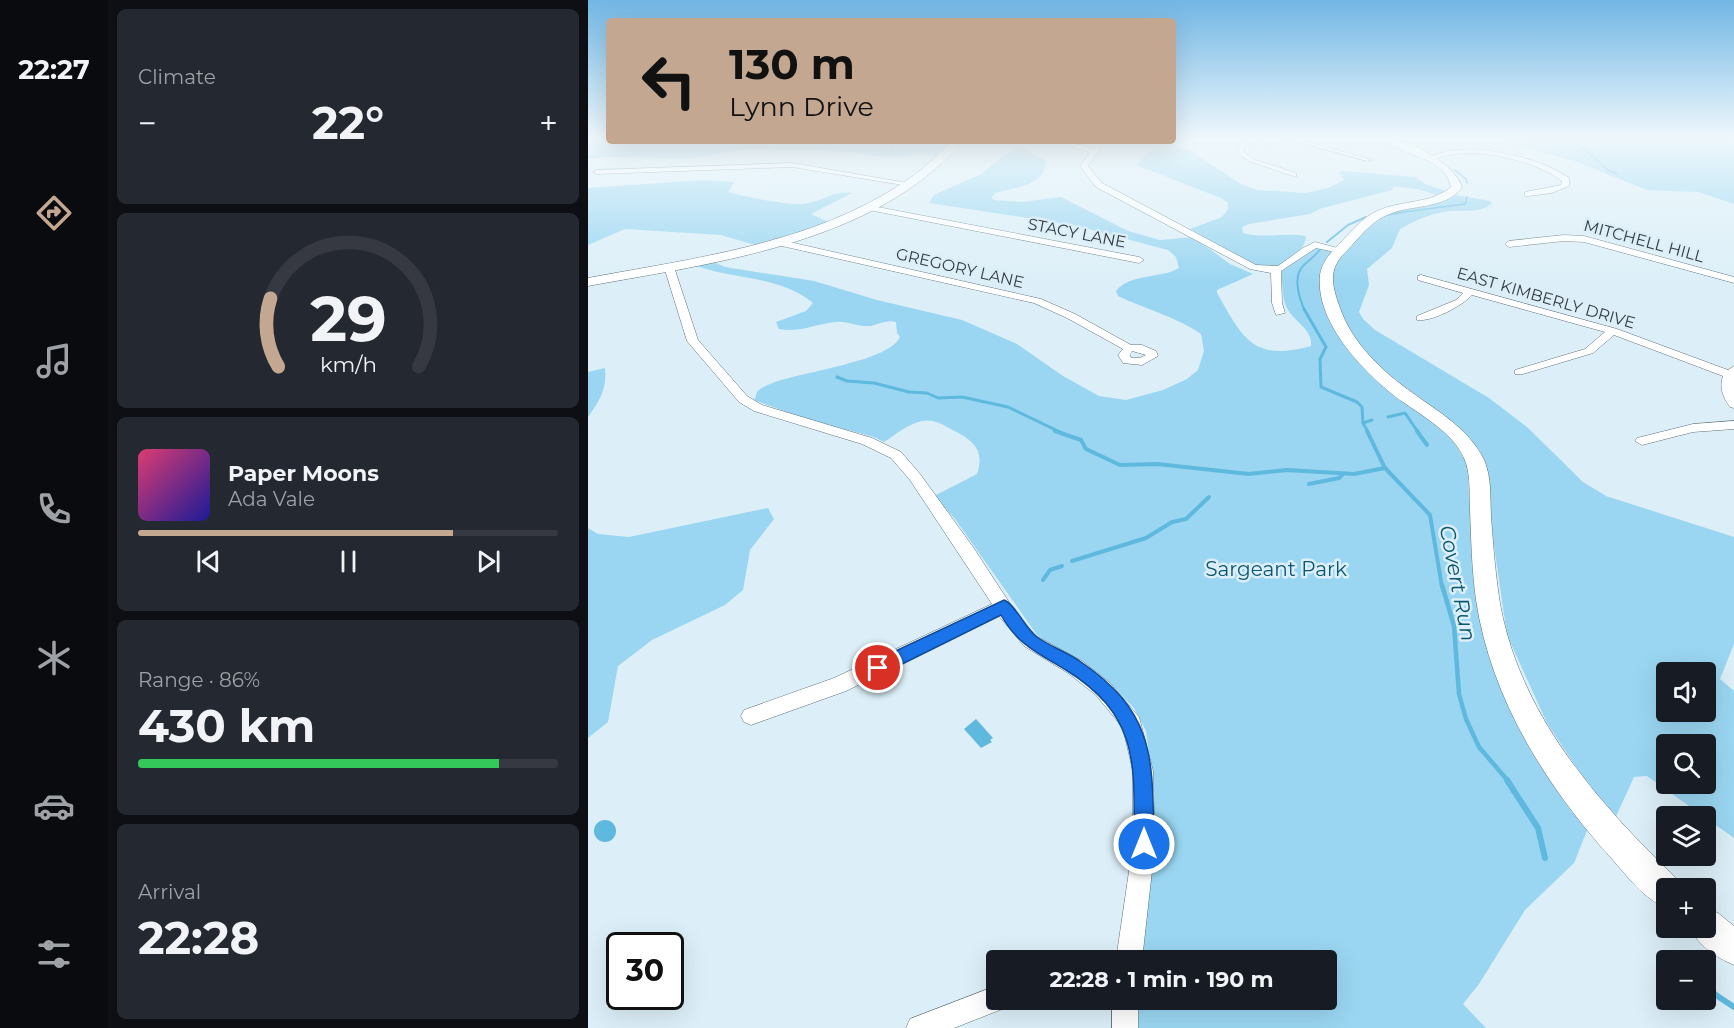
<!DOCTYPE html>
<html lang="en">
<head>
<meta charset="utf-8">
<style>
	:root { --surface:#171b24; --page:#242831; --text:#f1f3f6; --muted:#9ea1a6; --line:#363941; --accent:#c3a790 }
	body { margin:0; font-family:Montserrat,sans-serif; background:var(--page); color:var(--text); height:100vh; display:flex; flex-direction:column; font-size:22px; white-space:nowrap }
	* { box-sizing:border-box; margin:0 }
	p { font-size:20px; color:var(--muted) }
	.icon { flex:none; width:33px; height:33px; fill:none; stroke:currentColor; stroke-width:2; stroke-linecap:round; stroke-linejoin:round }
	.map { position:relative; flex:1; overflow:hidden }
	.drawer { display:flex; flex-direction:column; gap:9px; padding:9px; background:#0d0f14; width:480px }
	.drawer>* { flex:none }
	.hud { position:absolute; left:18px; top:18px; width:570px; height:126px; border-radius:6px; box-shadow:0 6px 24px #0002; background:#c3a790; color:#111; overflow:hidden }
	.controls { position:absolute; left:1068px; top:662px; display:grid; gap:12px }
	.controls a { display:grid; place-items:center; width:60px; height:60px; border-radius:6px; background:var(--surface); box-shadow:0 6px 24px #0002; font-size:30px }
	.speed { position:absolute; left:18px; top:932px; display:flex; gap:12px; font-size:30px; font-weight:700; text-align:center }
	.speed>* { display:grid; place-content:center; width:78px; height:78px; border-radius:50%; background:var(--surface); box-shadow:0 6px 24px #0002; line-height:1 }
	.speed .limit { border:3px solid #111; border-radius:9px; background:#fff; color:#111 }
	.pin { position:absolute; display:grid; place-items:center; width:51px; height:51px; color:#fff; margin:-26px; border:3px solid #fff; border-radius:50%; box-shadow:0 2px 6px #0007 }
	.me { position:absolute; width:66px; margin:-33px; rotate:0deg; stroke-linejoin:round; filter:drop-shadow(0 0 4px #0008) }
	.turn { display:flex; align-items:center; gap:21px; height:126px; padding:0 24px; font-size:27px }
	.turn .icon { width:78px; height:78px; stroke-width:2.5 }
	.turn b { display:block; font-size:42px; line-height:51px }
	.big { font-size:45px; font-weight:700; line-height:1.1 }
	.drawer .tile { flex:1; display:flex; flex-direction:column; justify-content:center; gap:9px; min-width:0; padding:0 21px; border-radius:9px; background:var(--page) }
	.drawer .dial { align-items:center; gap:0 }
	.dial svg { height:156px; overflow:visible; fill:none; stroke:var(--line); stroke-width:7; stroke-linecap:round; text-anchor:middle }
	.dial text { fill:var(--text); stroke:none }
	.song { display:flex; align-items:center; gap:18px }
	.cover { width:72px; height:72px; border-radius:9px; background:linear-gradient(135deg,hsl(340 70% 55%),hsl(240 70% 35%)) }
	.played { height:6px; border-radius:3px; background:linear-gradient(90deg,var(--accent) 75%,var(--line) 75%) }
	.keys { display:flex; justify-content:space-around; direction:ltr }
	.heat { display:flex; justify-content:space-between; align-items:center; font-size:33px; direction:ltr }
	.charge { height:9px; border-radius:4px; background:linear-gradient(90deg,#34c759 86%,var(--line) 0) }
	.trip { position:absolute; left:398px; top:950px; width:351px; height:60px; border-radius:6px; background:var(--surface); box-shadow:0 6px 24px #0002; font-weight:700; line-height:60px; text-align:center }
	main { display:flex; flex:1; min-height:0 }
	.tab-bar { display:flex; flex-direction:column; width:108px; justify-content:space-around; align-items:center; background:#090b0e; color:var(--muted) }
	.tab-bar .icon { width:42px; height:42px }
	.tab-bar .active { color:var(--accent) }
	.tab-bar b { font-size:27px; color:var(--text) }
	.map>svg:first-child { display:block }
</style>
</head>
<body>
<main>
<nav class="tab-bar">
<b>22:27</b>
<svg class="icon active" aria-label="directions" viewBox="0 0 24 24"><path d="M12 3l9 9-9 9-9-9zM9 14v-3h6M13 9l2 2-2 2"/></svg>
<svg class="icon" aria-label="music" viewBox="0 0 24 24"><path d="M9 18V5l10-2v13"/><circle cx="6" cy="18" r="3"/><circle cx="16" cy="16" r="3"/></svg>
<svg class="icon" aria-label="phone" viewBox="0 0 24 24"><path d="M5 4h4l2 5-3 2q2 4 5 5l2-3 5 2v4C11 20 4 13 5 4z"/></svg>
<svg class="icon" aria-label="climate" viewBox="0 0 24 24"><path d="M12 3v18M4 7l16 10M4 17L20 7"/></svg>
<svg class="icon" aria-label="car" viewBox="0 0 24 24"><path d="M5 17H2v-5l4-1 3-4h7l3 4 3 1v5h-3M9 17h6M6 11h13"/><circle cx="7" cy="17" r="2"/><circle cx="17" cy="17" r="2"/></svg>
<svg class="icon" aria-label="filters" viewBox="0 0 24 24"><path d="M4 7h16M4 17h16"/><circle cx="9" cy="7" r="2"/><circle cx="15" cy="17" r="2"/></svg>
</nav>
<section class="drawer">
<div class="tile"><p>Climate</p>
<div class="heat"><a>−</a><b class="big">22°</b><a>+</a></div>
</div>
<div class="tile dial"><svg viewBox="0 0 100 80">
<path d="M14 69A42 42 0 1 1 86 69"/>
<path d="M14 69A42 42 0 0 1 10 34" stroke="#c3a790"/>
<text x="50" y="56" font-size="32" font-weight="700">29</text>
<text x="50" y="72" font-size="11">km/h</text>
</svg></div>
<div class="tile">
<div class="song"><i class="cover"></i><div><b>Paper Moons</b><p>Ada Vale</p></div></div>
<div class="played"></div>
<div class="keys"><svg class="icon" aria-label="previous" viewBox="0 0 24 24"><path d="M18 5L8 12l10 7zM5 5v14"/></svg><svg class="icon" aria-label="pause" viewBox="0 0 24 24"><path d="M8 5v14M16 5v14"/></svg><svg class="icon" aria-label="next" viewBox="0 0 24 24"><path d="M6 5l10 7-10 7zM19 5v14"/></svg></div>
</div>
<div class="tile"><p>Range · 86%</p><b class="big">430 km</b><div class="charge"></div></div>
<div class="tile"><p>Arrival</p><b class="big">22:28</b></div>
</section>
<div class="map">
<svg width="1146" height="1028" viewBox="0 0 1146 1028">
	<rect width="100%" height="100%" fill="#dceff8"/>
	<g fill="#9ad6f1" fill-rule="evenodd">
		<polygon points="0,138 21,138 21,141 366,141 350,156 334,154 316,157 294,157 265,152 159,149 103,158 17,157 0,159"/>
		<path d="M585,138H602L584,144L601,150L653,184L669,190L717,193L740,188L756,180L751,172L756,171L827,177L839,185L858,191L850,196L834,190L806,186L804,190L731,209L722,214L661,224L654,227L655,233C676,239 697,232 718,236C718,250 701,259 690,267L671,266L662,263L602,229L634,217L640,209V203L633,198L548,165L559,154L570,148L572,141H585Z"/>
		<polygon points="927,138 1139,138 1146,140 1146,204 1110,192 1059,190 987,161 920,143 920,141"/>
		<path d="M430,145L458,161C457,187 426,187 407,193L404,197L405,200L434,202L473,197L540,231L572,240L605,237L642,264L665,274L629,290V293C655,338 664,362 723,346C725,330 707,322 700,310C694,300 694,283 694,271L725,248L744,251L739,262L750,333L865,440L879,464L888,588L1000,828L986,863L937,910L891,984L875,1004L898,1028H546L545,999H738V960H548L566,837L567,798L558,731L546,708L529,691L449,635L367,519L346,496L389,474C398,447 382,439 361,428C352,423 344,419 334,421C320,424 307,435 296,442L286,437L215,418L166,400C168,397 168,394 169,392C172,388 178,386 182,384C210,372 301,362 312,337L309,333L308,322C298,319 290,325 281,326C270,327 258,320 247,322C228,324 211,333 191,329L188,322L218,311L225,303C191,275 145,280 106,265L121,260L137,267L226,281L289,300L374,320L429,344L475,376L511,396L538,400L575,390L599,379L610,370L616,351L613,334C589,317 557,309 530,296L528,291C542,273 573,279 591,268L588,257L580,250L485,225L341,203L346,195L393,174Z"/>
		<path d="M116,180L146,182L140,192C155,196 200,206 214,204C235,202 241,191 264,193L223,214L243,223L167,245L133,235L37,229L0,245V188Z"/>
		<path d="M868,195L902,201L904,204C890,213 878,210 862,211C843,213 828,220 812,229L804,248L779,269L781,285L771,312L775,319L787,330L901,398L939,427L995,482L1018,496L1146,537V644L1132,679L1146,691V838L1059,776L1046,777L1025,823L959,723L919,635L895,470L888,447L869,426L809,381L775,351L753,317L743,275L748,262L771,235L797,213ZM1078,672H1118V711H1078ZM1078,744H1118V783H1078Z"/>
		<path d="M17,368C19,389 12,400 0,417V372Z"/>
		<polygon points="180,508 186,519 162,550 155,590 137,605 64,640 30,666 20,722 0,738 0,528 10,534 41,537"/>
	</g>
	<g fill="#5fb9df">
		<polygon points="388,719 405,738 402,740 404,742 393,748 376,729"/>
		<circle cx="17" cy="831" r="11"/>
	</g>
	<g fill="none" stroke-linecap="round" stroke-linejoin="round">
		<g stroke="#5fb9df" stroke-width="1.5">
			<polyline points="812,138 824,146"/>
			<polyline points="983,138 1020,170 1029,174"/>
			<polyline points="298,141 305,147 305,151"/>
			<polyline points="867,170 878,179 879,183"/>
			<polyline points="801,214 877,204 879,197"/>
		</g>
		<g stroke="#5fb9df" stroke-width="2">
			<polyline points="797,215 812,213"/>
			<polyline points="739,242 760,225 778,217"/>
			<path d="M717,311C711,298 704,276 716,265C722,259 728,256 733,248"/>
		</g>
		<g stroke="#5fb9df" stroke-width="3">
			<polyline points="716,309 738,347 732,359 733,387 769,402 774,407 775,423 780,432"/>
			<polyline points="249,377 259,381 286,383 321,392 339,393 350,398 374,397 420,407 472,432"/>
			<polyline points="800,417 817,413 830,432"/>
			<polyline points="775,423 784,420"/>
		</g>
		<g stroke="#5fb9df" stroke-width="4">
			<polyline points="467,431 493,440 498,449 532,465 569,464 661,474 699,470 766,474 797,468"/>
			<polyline points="779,431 797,468 842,515 854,587"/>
			<polyline points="829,431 839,445"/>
			<polyline points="721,484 751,478 755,474"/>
			<polyline points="484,561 558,538 584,522 598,519 621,497"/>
			<polyline points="455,580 462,570 474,566"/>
		</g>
		<polyline stroke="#5fb9df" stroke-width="4.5" points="854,585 866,626 871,694 878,719 891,747 921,782"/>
		<g stroke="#5fb9df" stroke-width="6">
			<polyline points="919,780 950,828 957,858"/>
			<polyline points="1119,989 1146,1007"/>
		</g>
		<g stroke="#5e6f77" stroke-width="1">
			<g id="street">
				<polygon points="665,138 673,138 656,147 656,152 665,159 708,173 708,177 661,161 651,154 651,145"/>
				<polygon points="697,138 706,138 784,160 779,161"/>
				<polygon points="1141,138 1146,138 1146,140 1142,139"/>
				<polygon points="467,141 477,141 505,149 511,141 517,141 500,166 514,183 668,265 690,266 715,248 727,242 757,250 752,253 728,248 693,271 694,303 697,313 688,315 684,303 683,273 662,269 508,187 492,166 502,153"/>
				<path d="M881,149C913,151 954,159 981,178V186L964,193L940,196H937V192L973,185L974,181C951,163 910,154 881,153C867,153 853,157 840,160L837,158L860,151Z"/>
				<polygon points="204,163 325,184 321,186 204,167 9,174 5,172 9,170"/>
				<polygon points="279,205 551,257 556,260 551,263 276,209 275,207"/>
				<polygon points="976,235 996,236 1146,277 1146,283 996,242 976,241 921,247 917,244 921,241"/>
				<path d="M188,239L453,299L487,314L543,345H554L568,351L570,356L554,365L535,363L530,355L535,349L479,318L446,303L185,244V240ZM544,351L558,355L552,358H543L542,355Z"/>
				<polygon points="78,265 86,267 110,340 159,396 174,405 284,438 313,452 332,474 385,547 432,619 448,636 494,661 522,683 551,717 565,771 567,844 554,960 528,960 545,844 545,771 535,728 508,695 480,673 436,646 411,616 258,691 163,725 156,722 153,716 156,710 246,678 404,604 322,480 303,458 274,444 166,411 151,402 99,341 76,267"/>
				<path d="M833,275L1029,329L1140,370L1146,366V408L1142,407C1135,397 1131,388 1135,376L1026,335L1005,353L935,374H927V370L997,349L1017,332L884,295C874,306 844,322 829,320V316L868,300L875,293L830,280V276Z"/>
				<polygon points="1146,421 1146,429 1105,432 1054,445 1047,441 1049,438 1105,424"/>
				<polygon points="408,986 408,999 421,999 417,1008 366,1028 318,1028 322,1019"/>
				<rect x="524" y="999" width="26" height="29"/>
			</g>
		</g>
		<g stroke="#5e6f77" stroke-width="1">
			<g id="secondary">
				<path d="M795,138C819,138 868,163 874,188C856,210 823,204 799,215C785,221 775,233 765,244C758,252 749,259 746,270C743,281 747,294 751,305C763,343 795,372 826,394C851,412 877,427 893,454C904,472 902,496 903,516C905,543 907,570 911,597C929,712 1009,802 1090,880L1093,888H1078V908C1056,899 1040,877 1024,859C958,786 903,699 888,600C884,570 883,539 882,508C881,492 883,473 876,458C865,433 836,417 815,402C779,376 727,324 732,275C734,261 745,250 754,241C765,230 775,217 789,211C813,200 843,204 863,187C857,156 813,157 795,138Z"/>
				<path d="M365,141H375C288,244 124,263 0,286V278C107,258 224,244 316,182C334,171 349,155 365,141Z"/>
				<path d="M1118,908L1130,913L1146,926V965C1129,958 1109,945 1102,927H1118Z"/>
			</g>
		</g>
		<use href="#street" fill="#fff" fill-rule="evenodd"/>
		<use href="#secondary" fill="#fff" fill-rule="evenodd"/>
	</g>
	<linearGradient id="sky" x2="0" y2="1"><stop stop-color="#71b6e4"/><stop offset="0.49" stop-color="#eff8fc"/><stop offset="1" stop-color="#eff8fc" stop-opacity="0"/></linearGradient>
	<rect width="1146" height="282" fill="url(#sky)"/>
	<path fill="#1a73e8" stroke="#114b97" stroke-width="1.5" d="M416,600C427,604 437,628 449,637C463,647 479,652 493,662C569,714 564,760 566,844L563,851L556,854L549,851L546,844C546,766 553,717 478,670C450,653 430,645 413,615L296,673L290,675L284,673L282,668L284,662Z"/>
	<g text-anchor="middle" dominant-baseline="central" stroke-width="5" stroke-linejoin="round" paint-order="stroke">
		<g font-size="16" fill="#343c40" stroke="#dceff8">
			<text transform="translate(489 233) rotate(11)">STACY LANE</text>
			<text transform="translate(1056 241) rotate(15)">MITCHELL HILL</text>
			<text transform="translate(372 268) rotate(13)">GREGORY LANE</text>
			<text transform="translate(958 298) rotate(16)">EAST KIMBERLY DRIVE</text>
		</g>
		<g font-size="20" fill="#0c5772" stroke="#dceff8">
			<text x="688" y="569">Sargeant Park</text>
		</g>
		<g font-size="21" font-style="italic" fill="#0a5670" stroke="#dceff8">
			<text transform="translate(870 583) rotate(79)">Covert Run</text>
		</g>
	</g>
</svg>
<div class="controls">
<a><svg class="icon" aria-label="sound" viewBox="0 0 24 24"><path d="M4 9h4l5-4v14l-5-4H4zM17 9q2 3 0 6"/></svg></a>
<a><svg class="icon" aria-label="search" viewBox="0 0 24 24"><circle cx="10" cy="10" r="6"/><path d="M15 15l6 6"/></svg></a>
<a><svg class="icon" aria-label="layers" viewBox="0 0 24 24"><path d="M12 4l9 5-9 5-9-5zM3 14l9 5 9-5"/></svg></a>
<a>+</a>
<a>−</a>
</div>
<div class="speed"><div class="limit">30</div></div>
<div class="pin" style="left:290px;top:668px;background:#d93025"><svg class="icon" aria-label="arrive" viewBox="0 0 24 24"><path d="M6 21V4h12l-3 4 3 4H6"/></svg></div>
<svg class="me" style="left:556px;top:844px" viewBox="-20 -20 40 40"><circle r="17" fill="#1a73e8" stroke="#fff" stroke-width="3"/><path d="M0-11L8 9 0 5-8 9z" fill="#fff"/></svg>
<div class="trip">22:28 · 1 min · 190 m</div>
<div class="hud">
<div class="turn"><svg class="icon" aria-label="left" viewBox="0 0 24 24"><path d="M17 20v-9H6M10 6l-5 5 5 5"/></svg><div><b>130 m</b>Lynn Drive</div></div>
</div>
</div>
</main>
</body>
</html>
